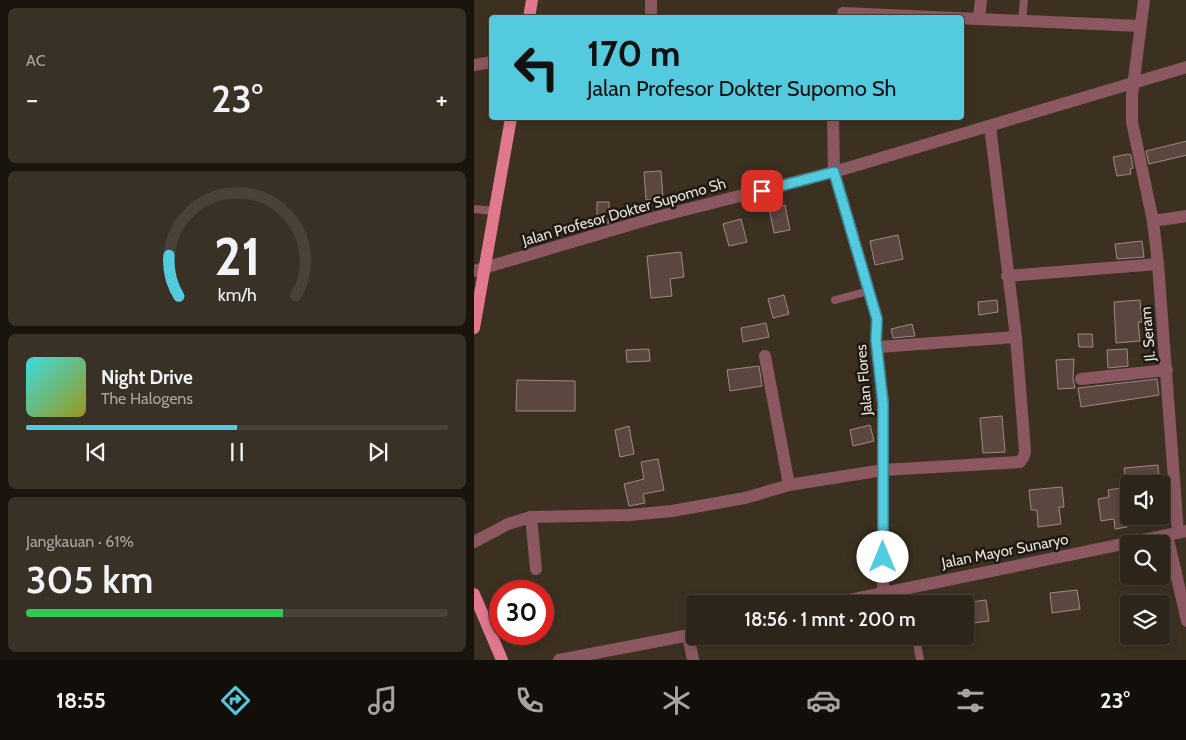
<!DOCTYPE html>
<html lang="id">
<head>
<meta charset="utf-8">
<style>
	:root { --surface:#2d2519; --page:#393126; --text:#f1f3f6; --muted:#a7a5a2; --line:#484238; --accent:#54cade }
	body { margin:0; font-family:Cabin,sans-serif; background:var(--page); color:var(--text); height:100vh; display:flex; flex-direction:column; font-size:19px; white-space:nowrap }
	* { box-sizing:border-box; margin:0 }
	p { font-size:16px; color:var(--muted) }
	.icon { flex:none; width:28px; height:28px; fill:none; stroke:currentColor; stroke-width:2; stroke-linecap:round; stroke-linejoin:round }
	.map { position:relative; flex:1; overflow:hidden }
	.sheet { display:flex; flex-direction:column; gap:8px; padding:8px; background:#19140e; width:474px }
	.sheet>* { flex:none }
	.guide { position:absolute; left:15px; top:15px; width:475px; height:105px; border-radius:5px; box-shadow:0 2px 8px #0003,0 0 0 1px var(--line); background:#54cade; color:#111; overflow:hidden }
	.tools { position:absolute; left:646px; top:475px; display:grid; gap:10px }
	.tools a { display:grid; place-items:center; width:50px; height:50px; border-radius:5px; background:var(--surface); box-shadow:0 2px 8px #0003,0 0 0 1px var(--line); font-size:25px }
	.speed { position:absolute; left:15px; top:580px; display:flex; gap:10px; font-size:25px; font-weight:700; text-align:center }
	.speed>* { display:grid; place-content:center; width:65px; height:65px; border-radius:50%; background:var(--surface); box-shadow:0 2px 8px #0003,0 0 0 1px var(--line); line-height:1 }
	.speed .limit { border:8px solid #d22; background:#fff; color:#111 }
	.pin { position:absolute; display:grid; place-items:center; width:42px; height:42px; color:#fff; margin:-21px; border-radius:10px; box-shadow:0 2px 8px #0006 }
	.me { position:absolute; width:55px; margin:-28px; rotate:0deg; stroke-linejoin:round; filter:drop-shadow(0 0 4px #0008) }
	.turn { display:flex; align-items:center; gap:18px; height:105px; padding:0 15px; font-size:22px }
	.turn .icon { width:65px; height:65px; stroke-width:2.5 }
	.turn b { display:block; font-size:35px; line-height:42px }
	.big { font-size:38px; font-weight:600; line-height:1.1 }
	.sheet .widget { flex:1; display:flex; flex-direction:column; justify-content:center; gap:8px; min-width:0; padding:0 18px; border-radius:8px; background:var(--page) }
	.sheet .dial { align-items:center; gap:0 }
	.dial svg { height:130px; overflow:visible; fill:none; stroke:var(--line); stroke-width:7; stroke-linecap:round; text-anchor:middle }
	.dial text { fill:var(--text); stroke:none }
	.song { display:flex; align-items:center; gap:15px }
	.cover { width:60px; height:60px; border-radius:8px; background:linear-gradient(135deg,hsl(180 70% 55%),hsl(60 70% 35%)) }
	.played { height:5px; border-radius:2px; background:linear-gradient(90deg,var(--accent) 50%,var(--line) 50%) }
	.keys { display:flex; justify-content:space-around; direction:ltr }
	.heat { display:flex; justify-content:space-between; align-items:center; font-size:28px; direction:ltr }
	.charge { height:8px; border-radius:4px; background:linear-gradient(90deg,#34c759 61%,var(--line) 0) }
	.trip { position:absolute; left:212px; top:595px; width:288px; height:50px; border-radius:5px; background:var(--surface); box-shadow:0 2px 8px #0003,0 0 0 1px var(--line); font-weight:600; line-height:50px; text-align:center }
	.menu { display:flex; height:80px; justify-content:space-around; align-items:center; background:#120f0a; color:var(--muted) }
	.menu .icon { width:35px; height:35px }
	.menu .active { color:var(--accent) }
	.menu b { font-size:22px; color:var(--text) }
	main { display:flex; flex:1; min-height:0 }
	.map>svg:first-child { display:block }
</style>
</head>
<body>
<main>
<section class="sheet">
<div class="widget"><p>AC</p>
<div class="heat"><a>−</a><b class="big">23°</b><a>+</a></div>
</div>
<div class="widget dial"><svg viewBox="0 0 100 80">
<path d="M14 69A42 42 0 1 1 86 69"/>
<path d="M14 69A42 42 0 0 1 8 44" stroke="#54cade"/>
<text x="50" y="56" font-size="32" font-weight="700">21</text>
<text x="50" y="72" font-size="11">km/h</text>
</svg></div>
<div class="widget">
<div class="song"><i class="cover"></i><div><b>Night Drive</b><p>The Halogens</p></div></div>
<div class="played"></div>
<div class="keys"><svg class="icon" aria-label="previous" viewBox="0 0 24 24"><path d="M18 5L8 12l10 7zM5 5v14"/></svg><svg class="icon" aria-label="pause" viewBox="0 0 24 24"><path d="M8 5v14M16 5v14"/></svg><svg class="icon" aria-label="next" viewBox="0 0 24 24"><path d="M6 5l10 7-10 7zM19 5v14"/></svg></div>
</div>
<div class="widget"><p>Jangkauan · 61%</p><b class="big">305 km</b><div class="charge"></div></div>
</section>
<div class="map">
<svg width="713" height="660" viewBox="0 0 713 660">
	<rect width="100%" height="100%" fill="#3c3121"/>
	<g fill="#5b4640" stroke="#a18982">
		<polygon points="713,141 713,155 675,164 672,151"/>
		<polygon points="654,154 657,155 659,168 656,169 657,174 643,176 639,157"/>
		<polygon points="187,171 189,198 172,200 170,172"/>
		<polygon points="123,202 135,202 135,223 123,225"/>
		<polygon points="311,205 316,230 300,233 295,208"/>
		<polygon points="267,219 273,242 255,246 249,224"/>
		<polygon points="424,235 429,259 401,265 396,241"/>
		<polygon points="668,241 670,257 643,259 641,244"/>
		<polygon points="207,252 210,277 196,279 198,296 177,298 173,256"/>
		<polygon points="310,295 315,314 299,318 294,299"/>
		<polygon points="523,300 524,312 505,315 504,302"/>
		<polygon points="666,300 668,322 664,322 666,341 642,343 640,302"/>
		<polygon points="292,323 295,337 269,342 267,328"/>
		<polygon points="438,324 441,336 419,338 417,329"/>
		<polygon points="604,334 618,334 619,347 605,347"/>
		<polygon points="175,349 176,361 153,362 152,350"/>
		<polygon points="653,349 654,366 634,368 633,350"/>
		<polygon points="600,359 599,379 601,388 584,389 582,360"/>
		<polygon points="285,366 288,386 256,391 253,370"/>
		<polygon points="683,379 685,395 607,407 604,388"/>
		<polygon points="43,380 101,381 101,411 42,411"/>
		<polygon points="528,416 531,452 509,453 506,418"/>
		<polygon points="396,425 400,441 379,446 376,430"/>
		<polygon points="155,426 160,454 146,457 141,430"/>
		<polygon points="184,459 190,490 169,494 171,503 155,506 150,484 170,479 167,462"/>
		<polygon points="684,465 685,480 652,483 650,468"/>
		<polygon points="588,487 590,507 585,507 587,524 564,527 563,510 557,510 555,490"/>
		<polygon points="648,488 653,527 641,529 640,519 627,521 624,499 635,497 634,490"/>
		<polygon points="603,590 606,609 578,613 576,593"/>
		<polygon points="512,600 515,621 491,624 491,603"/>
	</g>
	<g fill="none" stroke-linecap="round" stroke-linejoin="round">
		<g stroke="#8b5861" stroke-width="8">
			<polyline points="548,21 550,0"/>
			<polyline points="0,209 20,211"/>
			<polyline points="361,300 395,291"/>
			<polyline points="443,643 446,660"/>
		</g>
		<g stroke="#8b5861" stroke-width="12">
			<polyline points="670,0 658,95 658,122 679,221 684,264 704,533"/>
			<polyline points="369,13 666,26"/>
			<polyline points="177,18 177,0"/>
			<polyline points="505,18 507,0"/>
			<polyline points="0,65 18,62"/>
			<polyline points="359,118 360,172 403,319 402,340 409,403 409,592"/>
			<polyline points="679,221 713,216"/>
			<polyline points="533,276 684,264"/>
			<polyline points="404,347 542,337"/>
			<polyline points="291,356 315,485"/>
			<polyline points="607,379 693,370"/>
			<polyline points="57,517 62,569"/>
			<polyline points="693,535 713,621"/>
			<polyline points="0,542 34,524 57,517 155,515 198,511 271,498 315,485 409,470 546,462 550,456 551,451 542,337 516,126"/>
			<polyline points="356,604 713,531"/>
			<polyline points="214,635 219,660"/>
			<polyline points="85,660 221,634"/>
		</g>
		<polyline stroke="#8b5861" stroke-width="12" points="0,271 179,218 360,172 713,67"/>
		<g stroke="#e0788e" stroke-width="12">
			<polyline points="55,18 58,0"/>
			<polyline points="0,328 37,118"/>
			<polyline points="0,594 28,660"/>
		</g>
	</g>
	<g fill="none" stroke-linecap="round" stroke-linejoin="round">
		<g stroke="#378390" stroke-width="12">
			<polyline id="route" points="288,191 360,172 403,319 402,340 409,403 409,557"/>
		</g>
		<use href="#route" stroke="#54cade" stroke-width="9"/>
	</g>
	<g text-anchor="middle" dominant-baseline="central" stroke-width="5" stroke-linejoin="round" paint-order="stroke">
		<g font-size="15" fill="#ebe3da" stroke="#1f1913">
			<text transform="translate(150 212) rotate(-16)">Jalan Profesor Dokter Supomo Sh</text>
			<text transform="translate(674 334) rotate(-95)">Jl. Seram</text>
			<text transform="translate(390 380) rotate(-95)">Jalan Flores</text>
			<text transform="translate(531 551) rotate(-11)">Jalan Mayor Sunaryo</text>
		</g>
	</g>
</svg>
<div class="tools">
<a><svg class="icon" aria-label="sound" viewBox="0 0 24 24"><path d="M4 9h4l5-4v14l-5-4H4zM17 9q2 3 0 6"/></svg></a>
<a><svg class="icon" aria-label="search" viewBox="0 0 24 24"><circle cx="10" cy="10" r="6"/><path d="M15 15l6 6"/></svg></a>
<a><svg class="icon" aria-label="layers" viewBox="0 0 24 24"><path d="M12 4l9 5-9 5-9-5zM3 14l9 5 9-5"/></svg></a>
</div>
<div class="speed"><div class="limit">30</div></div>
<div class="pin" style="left:288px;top:191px;background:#d93025"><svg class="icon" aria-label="arrive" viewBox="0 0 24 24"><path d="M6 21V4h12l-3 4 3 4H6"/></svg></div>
<svg class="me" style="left:409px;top:557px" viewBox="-20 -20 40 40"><circle r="19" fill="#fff"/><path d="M0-13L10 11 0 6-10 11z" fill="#54cade"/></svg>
<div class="trip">18:56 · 1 mnt · 200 m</div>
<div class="guide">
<div class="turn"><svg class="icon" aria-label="left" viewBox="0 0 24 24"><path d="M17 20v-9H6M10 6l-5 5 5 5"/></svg><div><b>170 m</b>Jalan Profesor Dokter Supomo Sh</div></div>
</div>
</div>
</main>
<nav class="menu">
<b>18:55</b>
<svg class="icon active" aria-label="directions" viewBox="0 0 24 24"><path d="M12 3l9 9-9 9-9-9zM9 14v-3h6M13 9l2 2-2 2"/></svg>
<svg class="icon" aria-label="music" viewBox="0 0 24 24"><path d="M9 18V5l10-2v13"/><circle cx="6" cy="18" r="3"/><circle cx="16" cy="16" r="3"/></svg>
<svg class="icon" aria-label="phone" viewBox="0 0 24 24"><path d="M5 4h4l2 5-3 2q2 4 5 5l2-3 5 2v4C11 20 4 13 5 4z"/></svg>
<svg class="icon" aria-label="climate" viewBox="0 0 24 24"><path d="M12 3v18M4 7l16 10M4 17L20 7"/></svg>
<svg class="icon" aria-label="car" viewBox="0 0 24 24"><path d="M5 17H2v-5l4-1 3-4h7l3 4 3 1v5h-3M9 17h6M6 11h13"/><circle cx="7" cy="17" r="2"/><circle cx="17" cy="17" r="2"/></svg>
<svg class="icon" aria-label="filters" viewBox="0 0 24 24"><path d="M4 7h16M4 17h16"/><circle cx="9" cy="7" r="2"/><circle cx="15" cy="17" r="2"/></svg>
<b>23°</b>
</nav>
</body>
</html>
